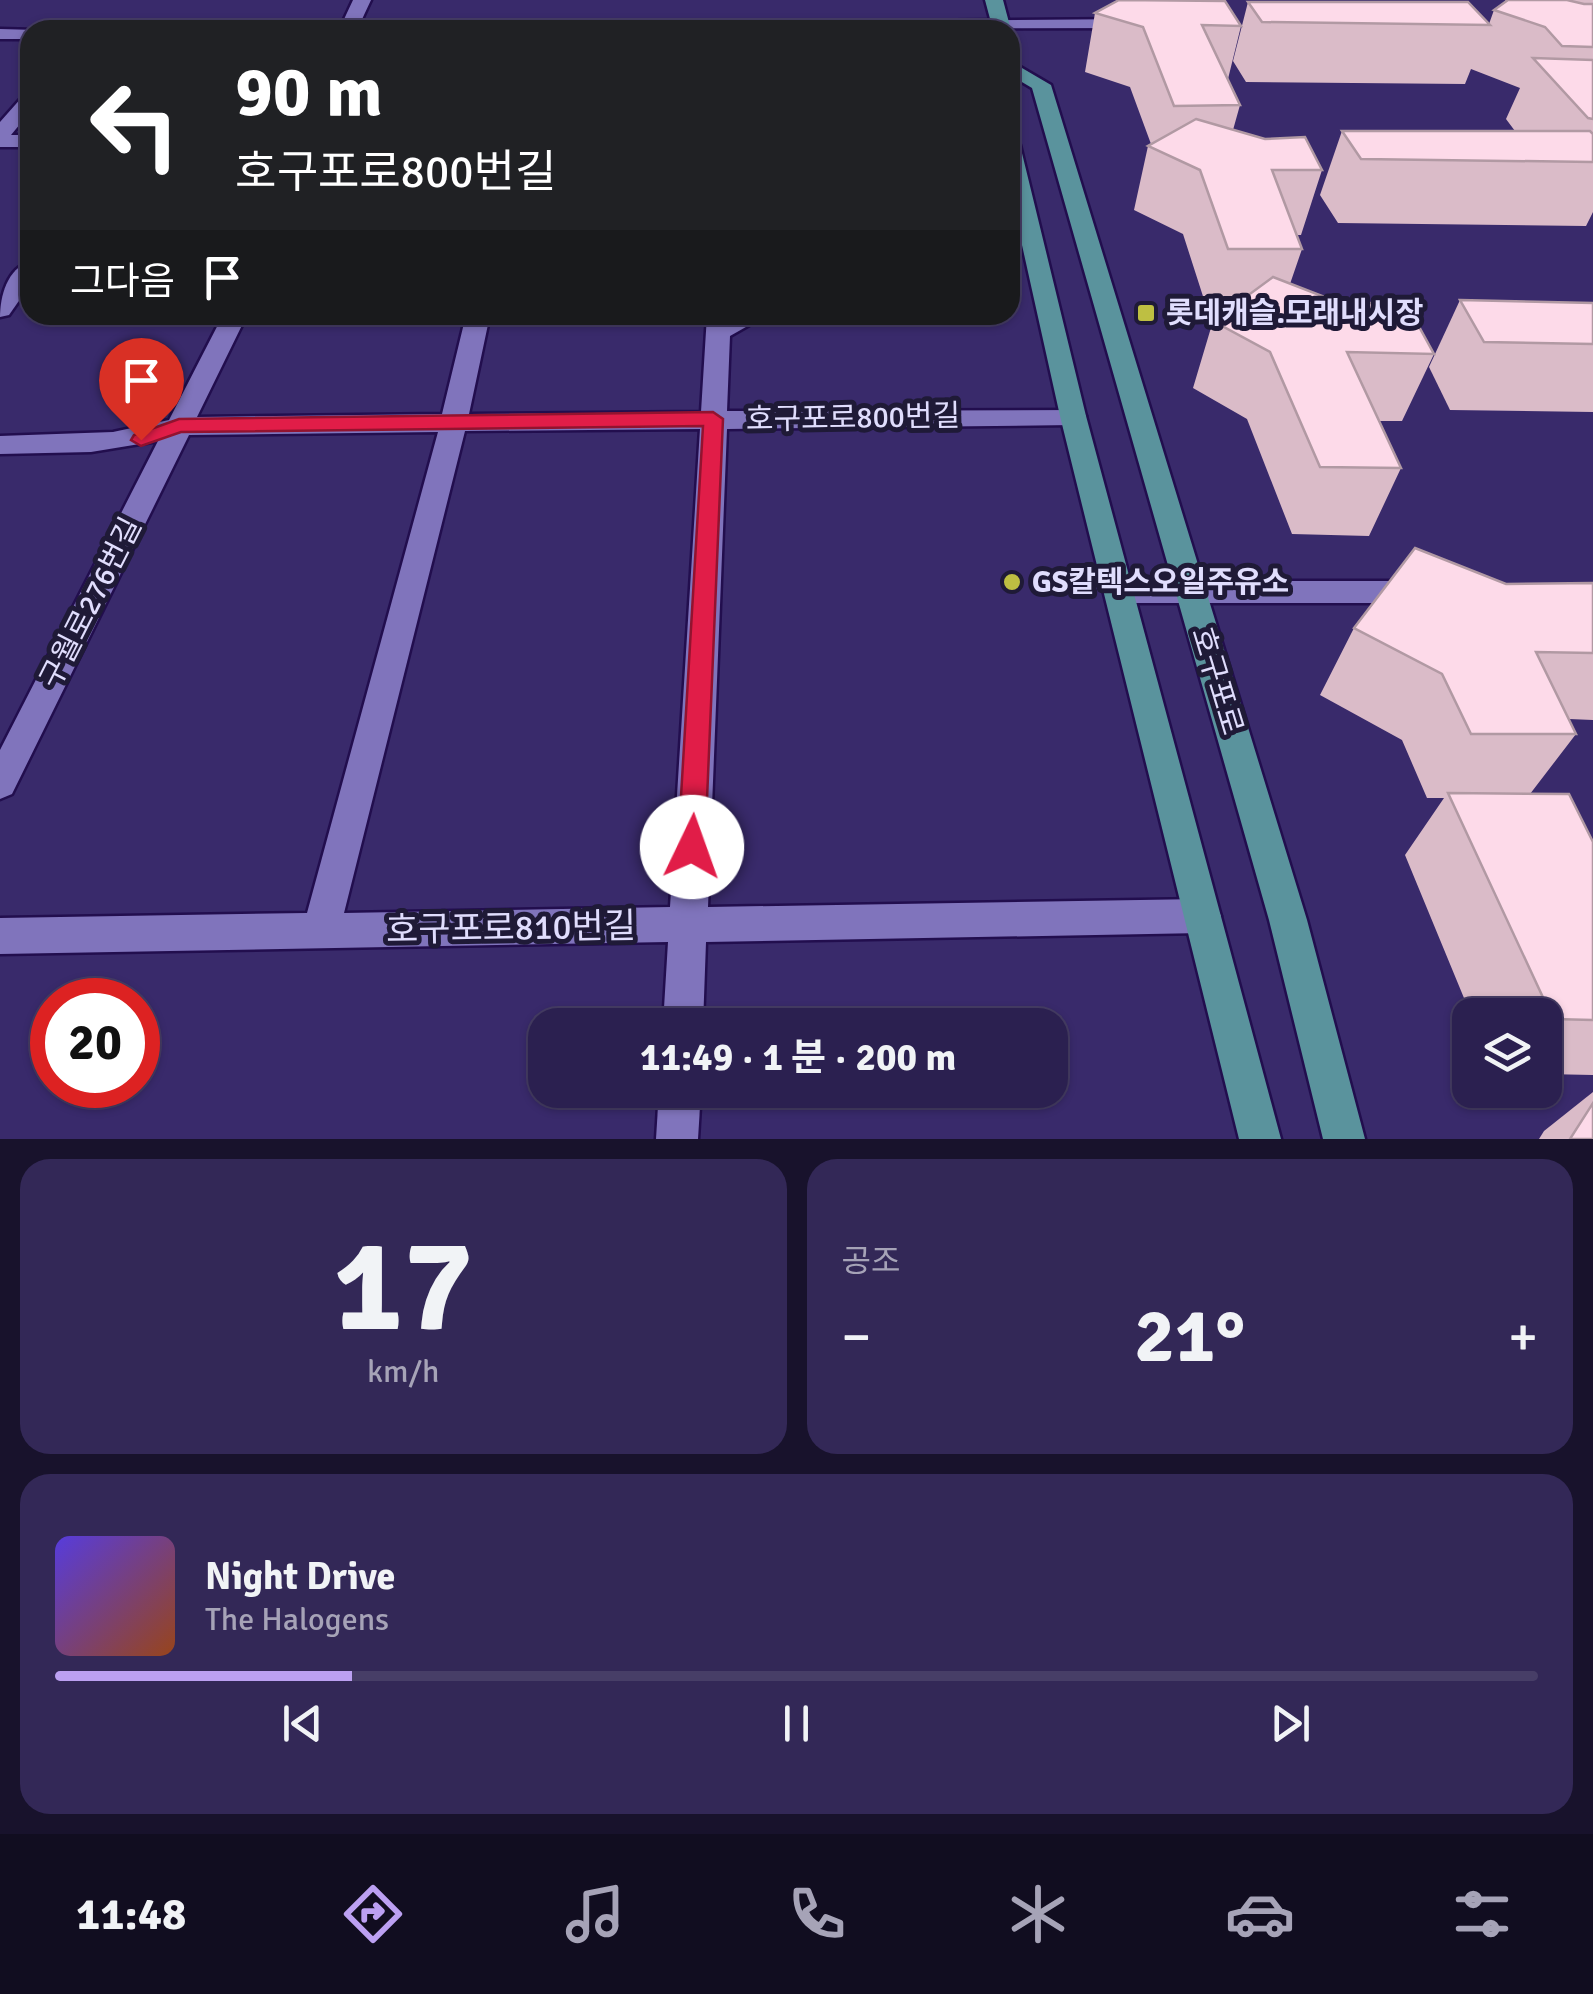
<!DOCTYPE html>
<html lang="ko">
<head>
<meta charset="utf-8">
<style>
	:root { --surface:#2b2050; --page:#332857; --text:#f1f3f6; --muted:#a6a3b7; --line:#473e67; --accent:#bca0f2 }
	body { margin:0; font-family:Signika,"Noto Sans KR",sans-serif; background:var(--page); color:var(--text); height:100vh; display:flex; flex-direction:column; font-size:38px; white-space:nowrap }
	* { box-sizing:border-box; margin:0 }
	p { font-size:32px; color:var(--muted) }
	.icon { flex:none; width:55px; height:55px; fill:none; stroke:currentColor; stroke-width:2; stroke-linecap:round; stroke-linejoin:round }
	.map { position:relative; height:1139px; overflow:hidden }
	.details { display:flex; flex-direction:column; gap:20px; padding:20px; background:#18122c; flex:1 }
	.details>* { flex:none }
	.guide { position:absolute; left:20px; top:20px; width:1000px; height:305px; border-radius:30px; box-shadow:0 2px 8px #0004,0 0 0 2px var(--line); background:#202124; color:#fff; overflow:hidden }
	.tools { position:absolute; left:1452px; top:998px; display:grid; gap:20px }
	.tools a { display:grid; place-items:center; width:110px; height:110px; border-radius:20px; background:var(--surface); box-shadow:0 2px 8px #0004,0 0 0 2px var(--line); font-size:50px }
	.speed { position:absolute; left:30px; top:978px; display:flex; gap:20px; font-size:50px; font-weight:700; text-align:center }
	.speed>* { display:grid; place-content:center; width:130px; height:130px; border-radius:50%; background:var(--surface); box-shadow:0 2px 8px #0004,0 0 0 2px var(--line); line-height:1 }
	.speed .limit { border:15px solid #d22; background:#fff; color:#111 }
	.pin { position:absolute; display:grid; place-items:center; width:85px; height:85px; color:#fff; margin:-102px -42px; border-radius:50% 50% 50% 0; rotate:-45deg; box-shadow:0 0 10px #0007 }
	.pin .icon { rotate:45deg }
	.me { position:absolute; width:110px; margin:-55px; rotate:3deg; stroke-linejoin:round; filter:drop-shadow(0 0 8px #0008) }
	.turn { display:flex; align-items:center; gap:35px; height:210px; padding:0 50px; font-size:45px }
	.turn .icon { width:130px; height:130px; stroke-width:2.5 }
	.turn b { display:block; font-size:70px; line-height:85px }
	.then { display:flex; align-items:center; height:95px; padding:0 50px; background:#0003; gap:20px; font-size:38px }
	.big { font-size:75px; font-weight:700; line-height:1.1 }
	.details .tile { flex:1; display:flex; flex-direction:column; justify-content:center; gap:15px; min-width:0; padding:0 35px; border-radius:30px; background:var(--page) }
	.details .dial { align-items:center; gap:0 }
	.dial b { font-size:130px; line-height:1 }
	.song { display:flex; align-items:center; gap:30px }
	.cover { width:120px; height:120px; border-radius:15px; background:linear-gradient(135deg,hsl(250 70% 55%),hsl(20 70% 35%)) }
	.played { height:10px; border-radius:5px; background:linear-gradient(90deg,var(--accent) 20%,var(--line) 20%) }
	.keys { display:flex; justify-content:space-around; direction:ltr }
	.heat { display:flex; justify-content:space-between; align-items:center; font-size:55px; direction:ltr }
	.details .tiles { flex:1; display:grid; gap:20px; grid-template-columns:1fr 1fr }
	.tile:last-child { grid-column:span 2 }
	.trip { position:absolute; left:528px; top:1008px; width:540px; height:100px; border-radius:30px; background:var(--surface); box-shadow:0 2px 8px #0004,0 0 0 2px var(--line); font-weight:700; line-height:100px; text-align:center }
	.menu { display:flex; height:160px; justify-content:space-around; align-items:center; background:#110d20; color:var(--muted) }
	.menu .icon { width:70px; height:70px }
	.menu .selected { color:var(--accent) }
	.menu b { font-size:45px; color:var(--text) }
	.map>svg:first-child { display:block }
</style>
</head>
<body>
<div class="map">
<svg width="1593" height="1139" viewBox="0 0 1593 1139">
	<rect width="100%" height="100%" fill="#392a6b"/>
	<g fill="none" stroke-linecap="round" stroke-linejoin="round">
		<g stroke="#220e4e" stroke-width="5">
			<g id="minor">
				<polygon points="353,0 371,0 357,30 339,30"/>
				<polygon points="1135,19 1141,20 1141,28 372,30 381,25"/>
				<polygon points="0,29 36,30 30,30 30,39 0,39"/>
				<polygon points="30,94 30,112 11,135 30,135 30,147 0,147 0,122 23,96"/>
				<path d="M30,262V285L9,315L0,317C0,297 7,268 30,262Z"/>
				<path d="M223,315H247L197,417L442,414L466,315H490L469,414L701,412L707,315H767L730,336L727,411L1082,410L1086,416L1073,425L727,429L708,907L1202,899L1215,904L1221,916L1215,928L1202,933L706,942L703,1025H663L668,942L0,954V918L307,913L438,432L189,435L12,794L0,799V750L158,441L91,452L0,454V436L113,432L169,420ZM700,429L670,907L344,913L465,431Z"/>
				<polygon points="1120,581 1422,581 1433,584 1437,592 1433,600 1422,603 1120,603 1109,600 1105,592 1109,584"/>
				<polygon points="659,1090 701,1090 698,1139 656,1139"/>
			</g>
		</g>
		<g stroke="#220e4e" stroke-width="5">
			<g id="major">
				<polygon points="985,0 1003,0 1011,30 1010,31 993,30"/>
				<polygon points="1010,61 1051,85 1307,920 1365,1139 1323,1139 1269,920 1032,88 1010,75"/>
				<polygon points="1010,139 1020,145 1086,416 1281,1139 1239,1139 1060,416 1010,191"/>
			</g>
		</g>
		<use href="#minor" fill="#8074bc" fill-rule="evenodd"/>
		<use href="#major" fill="#5a939d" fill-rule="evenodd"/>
	</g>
	<g fill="#dabbc8">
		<polygon points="1505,0 1593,0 1593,212 1586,226 1338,223 1320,195 1342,131 1515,131 1506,119 1520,88 1471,69 1465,84 1246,82 1233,61 1248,2 1489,24 1494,10 1506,1"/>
		<polygon points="1095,13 1241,26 1228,79 1240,105 1233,130 1322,170 1301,235 1297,235 1302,249 1290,284 1434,354 1402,421 1379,421 1401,468 1369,536 1292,534 1247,419 1193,388 1213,321 1221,315 1209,315 1183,234 1134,210 1148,146 1151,144 1130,87 1085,72"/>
		<polygon points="1460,300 1593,303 1593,412 1450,410 1429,367"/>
		<polygon points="1593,583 1593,720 1569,719 1576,734 1530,794 1593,842 1593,1075 1545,1074 1545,1015 1471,1015 1405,855 1444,798 1427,798 1402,740 1320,695 1354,628 1506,584"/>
		<polygon points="1593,1092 1593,1139 1539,1139 1544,1131"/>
	</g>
	<g fill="#fddae9" stroke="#b199a3" stroke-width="2.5">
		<polygon points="1119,0 1225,1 1241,26 1202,25 1240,105 1174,106 1143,27 1095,13"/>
		<polygon points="1508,0 1567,0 1584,4 1593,4 1593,47 1562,46 1545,27 1494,10"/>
		<polygon points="1248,2 1468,2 1490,25 1262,22"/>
		<polygon points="1533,58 1593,60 1593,119 1588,118"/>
		<polygon points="1196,119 1265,139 1305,137 1322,170 1272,170 1302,249 1228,249 1200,170 1148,146"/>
		<polygon points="1342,131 1590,131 1593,134 1593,162 1361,159"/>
		<polygon points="1273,277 1340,303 1406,303 1434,354 1347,352 1401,468 1320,467 1270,352 1213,321"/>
		<polygon points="1460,300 1593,303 1593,344 1484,342"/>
		<polygon points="1415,548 1506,584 1593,583 1593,653 1536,652 1576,734 1471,734 1442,674 1354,628"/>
		<polygon points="1448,793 1569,794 1593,842 1593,1020 1553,1019"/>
		<polygon points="1593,1103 1593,1139 1570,1139"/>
	</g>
	<polygon fill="#e11d48" stroke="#92132f" stroke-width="2.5" points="713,412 723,419 705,847 701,856 692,859 682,856 678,847 703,426 181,432 141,446 131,440 134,435 179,419"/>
	<g fill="#bebf42" stroke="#1f1a37" stroke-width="4">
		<rect x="1136" y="303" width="20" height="20" rx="5"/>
		<circle cx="1012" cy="582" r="10"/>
	</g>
	<g text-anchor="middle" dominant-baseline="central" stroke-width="10" stroke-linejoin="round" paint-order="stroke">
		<g font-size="30" font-weight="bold" fill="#e0ddfd" stroke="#1f1a37" text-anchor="start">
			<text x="1166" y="313">롯데캐슬.모래내시장</text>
			<text x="1032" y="582">GS칼텍스오일주유소</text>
		</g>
		<g font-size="30" fill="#e0ddfd" stroke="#1f1a37">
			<text transform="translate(853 418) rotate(-1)">호구포로800번길</text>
			<text transform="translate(91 603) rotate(-63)">구월로276번길</text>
			<text transform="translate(1217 681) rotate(73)">호구포로</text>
		</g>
		<g font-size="35" fill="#e0ddfd" stroke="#1f1a37">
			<text transform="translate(511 928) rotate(-1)">호구포로810번길</text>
		</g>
	</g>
</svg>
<div class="tools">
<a><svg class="icon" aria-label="layers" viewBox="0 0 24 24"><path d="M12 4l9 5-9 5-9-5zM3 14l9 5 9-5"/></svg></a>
</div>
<div class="speed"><div class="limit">20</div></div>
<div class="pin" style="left:141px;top:440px;background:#d93025"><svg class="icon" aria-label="arrive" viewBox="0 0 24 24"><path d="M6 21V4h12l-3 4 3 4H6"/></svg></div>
<svg class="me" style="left:692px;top:847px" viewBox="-20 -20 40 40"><circle r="19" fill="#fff"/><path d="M0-13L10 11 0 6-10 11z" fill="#e11d48"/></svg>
<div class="trip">11:49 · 1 분 · 200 m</div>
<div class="guide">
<div class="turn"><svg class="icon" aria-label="left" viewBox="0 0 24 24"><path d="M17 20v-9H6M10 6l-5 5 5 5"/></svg><div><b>90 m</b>호구포로800번길</div></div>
<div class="then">그다음<svg class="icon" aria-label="arrive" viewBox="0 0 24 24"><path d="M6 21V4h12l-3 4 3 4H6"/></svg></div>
</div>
</div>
<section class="details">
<div class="tiles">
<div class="tile dial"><b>17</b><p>km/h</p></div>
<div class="tile"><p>공조</p>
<div class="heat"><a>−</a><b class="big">21°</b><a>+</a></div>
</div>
<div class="tile">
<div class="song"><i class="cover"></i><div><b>Night Drive</b><p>The Halogens</p></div></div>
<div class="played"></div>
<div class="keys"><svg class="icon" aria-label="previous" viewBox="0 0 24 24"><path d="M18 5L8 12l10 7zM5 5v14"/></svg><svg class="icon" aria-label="pause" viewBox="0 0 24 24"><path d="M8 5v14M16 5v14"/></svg><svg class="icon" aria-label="next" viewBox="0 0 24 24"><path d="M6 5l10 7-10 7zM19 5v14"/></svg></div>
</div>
</div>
</section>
<nav class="menu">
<b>11:48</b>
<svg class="icon selected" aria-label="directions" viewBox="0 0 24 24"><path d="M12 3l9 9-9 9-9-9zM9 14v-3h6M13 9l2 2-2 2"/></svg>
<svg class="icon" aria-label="music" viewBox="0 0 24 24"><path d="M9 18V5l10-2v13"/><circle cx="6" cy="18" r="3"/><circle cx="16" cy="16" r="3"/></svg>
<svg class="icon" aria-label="phone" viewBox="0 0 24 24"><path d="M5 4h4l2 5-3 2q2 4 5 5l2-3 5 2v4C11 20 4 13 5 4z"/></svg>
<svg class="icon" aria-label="climate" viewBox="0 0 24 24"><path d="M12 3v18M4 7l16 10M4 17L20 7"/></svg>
<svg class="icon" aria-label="car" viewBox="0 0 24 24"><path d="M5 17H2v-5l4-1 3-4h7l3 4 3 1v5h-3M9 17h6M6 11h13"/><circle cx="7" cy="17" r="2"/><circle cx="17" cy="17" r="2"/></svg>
<svg class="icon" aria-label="filters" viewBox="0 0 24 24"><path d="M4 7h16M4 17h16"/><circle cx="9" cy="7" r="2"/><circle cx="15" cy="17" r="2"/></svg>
</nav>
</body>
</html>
